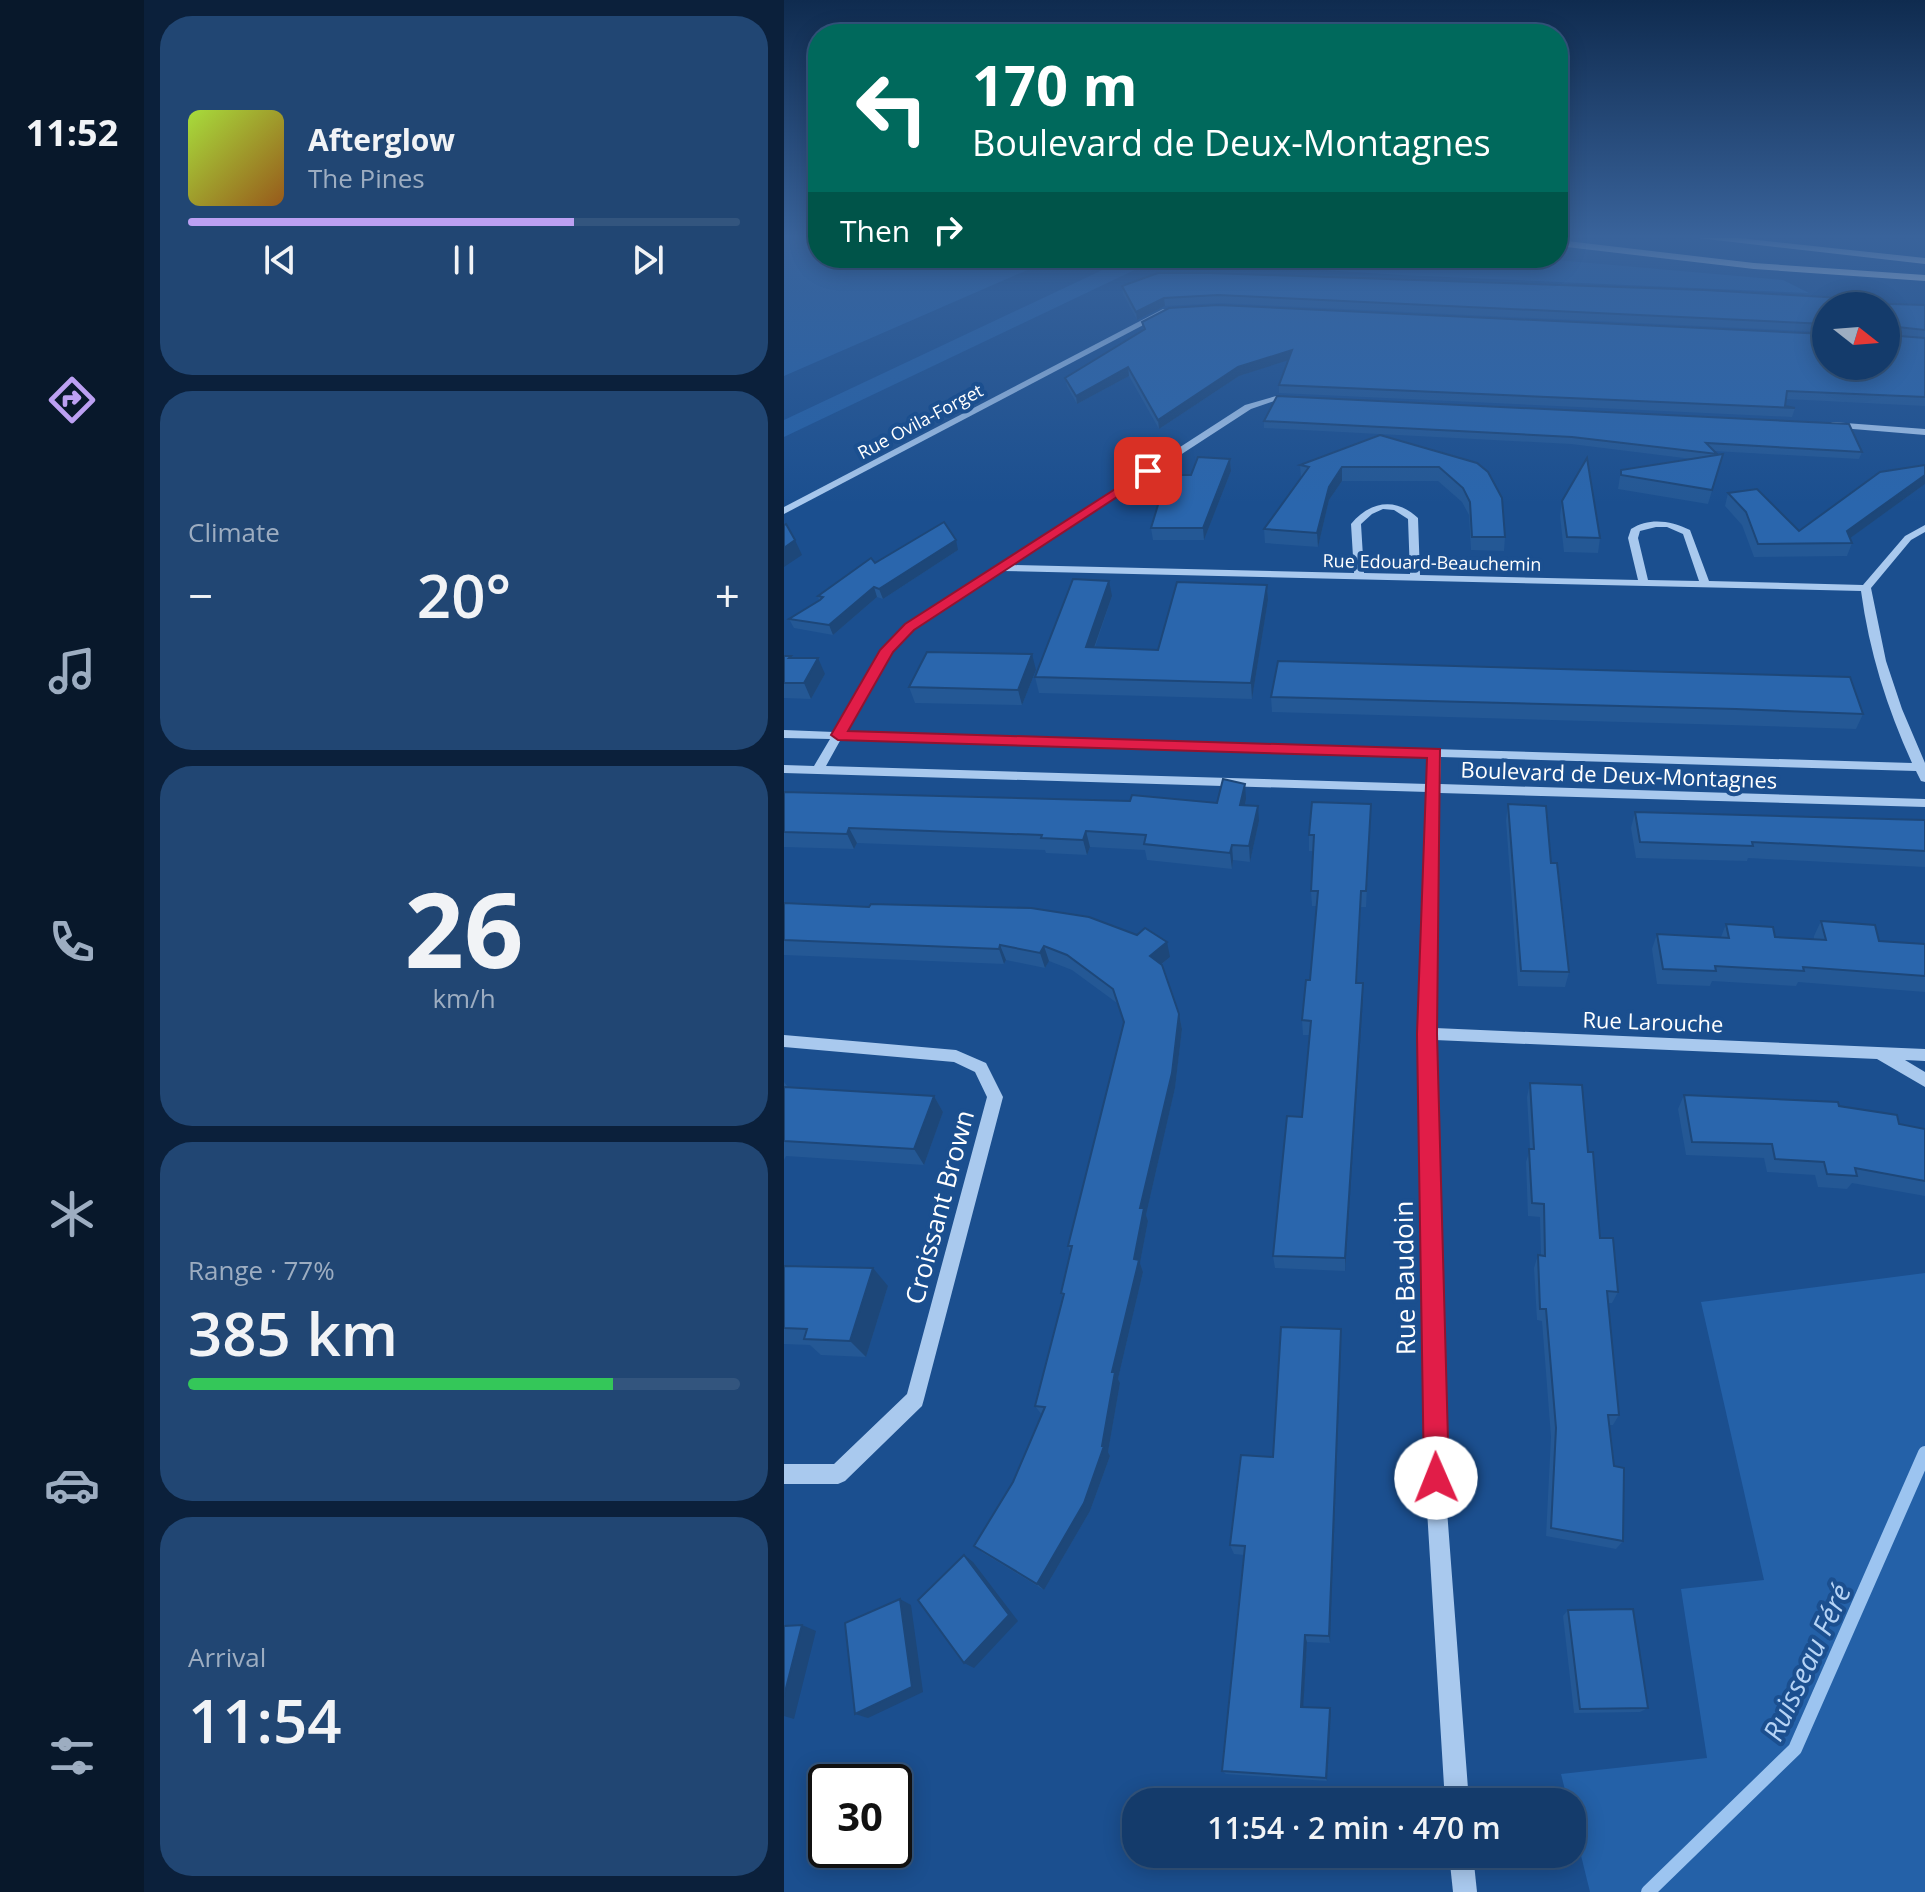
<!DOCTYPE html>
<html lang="en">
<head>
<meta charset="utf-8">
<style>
	:root { --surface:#143b6b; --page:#214673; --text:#f1f3f6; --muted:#9dadc1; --line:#33557e; --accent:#bca0f2 }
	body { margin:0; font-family:"Open Sans",sans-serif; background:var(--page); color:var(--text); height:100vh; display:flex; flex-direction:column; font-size:30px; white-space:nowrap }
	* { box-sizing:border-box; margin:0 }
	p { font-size:26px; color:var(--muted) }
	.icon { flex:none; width:44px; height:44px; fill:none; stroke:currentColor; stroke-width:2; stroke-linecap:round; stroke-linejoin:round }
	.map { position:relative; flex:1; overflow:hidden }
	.side { display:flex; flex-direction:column; gap:16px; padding:16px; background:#0b203b; width:640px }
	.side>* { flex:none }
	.guide { position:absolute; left:24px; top:24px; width:760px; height:244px; border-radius:32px; box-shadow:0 4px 20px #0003,0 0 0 2px var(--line); background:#00695c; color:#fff; overflow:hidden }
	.needle { width:52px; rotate:107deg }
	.buttons { position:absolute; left:1028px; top:292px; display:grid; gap:16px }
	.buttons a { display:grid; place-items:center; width:88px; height:88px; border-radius:50%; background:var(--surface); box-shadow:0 4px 20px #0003,0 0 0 2px var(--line); font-size:40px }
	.speed { position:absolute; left:24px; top:1764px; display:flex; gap:16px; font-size:40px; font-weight:700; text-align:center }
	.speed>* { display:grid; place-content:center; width:104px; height:104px; border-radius:50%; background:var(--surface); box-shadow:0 4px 20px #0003,0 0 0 2px var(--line); line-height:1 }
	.speed .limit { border:4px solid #111; border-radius:12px; background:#fff; color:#111 }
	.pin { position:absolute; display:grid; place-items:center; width:68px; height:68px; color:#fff; margin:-34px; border-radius:16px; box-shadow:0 4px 12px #0006 }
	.me { position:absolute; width:88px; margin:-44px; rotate:359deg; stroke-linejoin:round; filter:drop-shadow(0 0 6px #0008) }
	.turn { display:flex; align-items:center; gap:28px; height:168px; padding:0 32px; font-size:36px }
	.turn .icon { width:104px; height:104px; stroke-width:2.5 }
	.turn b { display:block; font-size:56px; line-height:68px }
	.then { display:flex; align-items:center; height:76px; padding:0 32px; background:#0003; gap:16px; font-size:30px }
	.big { font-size:60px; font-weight:600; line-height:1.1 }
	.side .widget { flex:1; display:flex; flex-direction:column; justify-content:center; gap:12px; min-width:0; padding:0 28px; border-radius:32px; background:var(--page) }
	.side .dial { align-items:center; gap:0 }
	.dial b { font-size:104px; line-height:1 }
	.song { display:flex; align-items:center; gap:24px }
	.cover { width:96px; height:96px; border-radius:12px; background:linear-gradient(135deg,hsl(80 70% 55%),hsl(30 70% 35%)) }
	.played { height:8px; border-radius:4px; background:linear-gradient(90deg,var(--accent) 70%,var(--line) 70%) }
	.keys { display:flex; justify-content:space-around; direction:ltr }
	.heat { display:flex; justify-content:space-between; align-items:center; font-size:44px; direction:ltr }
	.charge { height:12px; border-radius:6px; background:linear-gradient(90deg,#34c759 77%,var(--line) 0) }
	.trip { position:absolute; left:338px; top:1788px; width:464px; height:80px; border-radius:32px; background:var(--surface); box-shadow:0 4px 20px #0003,0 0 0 2px var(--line); font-weight:600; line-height:80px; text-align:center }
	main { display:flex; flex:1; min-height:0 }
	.tab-bar { display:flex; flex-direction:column; width:144px; justify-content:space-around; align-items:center; background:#08182b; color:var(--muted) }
	.tab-bar .icon { width:56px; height:56px }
	.tab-bar .selected { color:var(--accent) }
	.tab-bar b { font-size:36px; color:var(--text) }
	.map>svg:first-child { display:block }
</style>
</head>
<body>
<main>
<nav class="tab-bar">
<b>11:52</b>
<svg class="icon selected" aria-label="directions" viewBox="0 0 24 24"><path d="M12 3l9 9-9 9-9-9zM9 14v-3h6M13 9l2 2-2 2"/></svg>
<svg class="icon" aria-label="music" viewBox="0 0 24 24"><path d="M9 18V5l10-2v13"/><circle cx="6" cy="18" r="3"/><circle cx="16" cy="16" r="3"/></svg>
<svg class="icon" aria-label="phone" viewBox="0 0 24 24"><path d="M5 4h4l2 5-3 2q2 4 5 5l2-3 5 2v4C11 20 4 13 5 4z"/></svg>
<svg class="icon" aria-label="climate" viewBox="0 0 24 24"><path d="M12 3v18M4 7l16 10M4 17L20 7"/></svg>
<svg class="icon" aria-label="car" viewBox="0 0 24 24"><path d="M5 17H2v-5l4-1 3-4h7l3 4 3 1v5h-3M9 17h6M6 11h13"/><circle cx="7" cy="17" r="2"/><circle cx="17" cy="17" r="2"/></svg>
<svg class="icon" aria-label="filters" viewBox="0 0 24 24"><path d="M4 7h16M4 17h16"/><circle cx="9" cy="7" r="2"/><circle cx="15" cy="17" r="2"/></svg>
</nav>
<section class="side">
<div class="widget">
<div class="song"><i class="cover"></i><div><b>Afterglow</b><p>The Pines</p></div></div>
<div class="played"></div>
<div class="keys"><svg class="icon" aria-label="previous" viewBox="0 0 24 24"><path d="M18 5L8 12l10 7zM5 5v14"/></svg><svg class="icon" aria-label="pause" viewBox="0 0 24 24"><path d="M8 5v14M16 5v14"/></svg><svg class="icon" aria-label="next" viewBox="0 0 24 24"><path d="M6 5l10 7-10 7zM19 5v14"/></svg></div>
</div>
<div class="widget"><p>Climate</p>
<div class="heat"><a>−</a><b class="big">20°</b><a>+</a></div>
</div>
<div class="widget dial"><b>26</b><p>km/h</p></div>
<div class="widget"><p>Range · 77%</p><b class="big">385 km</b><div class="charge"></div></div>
<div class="widget"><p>Arrival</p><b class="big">11:54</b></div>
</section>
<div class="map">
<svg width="1141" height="1892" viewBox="0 0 1141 1892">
	<rect width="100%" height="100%" fill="#1b4f8f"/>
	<g fill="#2461a8">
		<polygon points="0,238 34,238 34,258 271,258 0,376"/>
		<polygon points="344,258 750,258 999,280 1025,293 617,275 432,263 361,265 0,437 0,420"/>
		<polygon points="1141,1273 1141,1892 806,1892 788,1819 788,1802 784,1802 777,1774 923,1758 897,1589 980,1580 917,1302"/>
	</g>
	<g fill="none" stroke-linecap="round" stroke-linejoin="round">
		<polyline stroke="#9cc4f0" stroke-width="14" points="864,1892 1011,1749 1141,1453"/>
		<g fill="#a9c9ee" fill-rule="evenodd">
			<polygon points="379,309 386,311 0,514 0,507"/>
			<path d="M492,396L511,397L515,399L511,401L493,400L467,409L227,565L570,573L567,524C586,501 612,497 634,518L636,575L854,580L844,538L847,529C866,517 887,521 906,530L925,581L1079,585L1121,536L1141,525V532L1127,540L1087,588L1102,661L1118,709L1141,763V782L1137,781L1132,771L657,757L656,784L1141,799V807L656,793L651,1028L1141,1049V1061L1121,1060L1141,1072V1087L1093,1059L651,1040L663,1510L685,1802H661L643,1510L636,1034L644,792L0,773V765L30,766L46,739L0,738V730L50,732L98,650L121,625L461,405ZM599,509L610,510L624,519L626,574L580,573L577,524L588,514ZM872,527H883L899,534L915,581L864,580L854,538L856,531ZM218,571L1077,591C1085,651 1103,708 1128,763L62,732L108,652L129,629ZM57,739L645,757L644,784L42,766Z"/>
			<polygon points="1048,422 1141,429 1141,435 1045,427 1044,425"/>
			<polygon points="0,1035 172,1050 202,1063 219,1097 140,1399 138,1406 61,1481 54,1484 0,1484 0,1464 50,1464 123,1394 203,1097 191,1072 170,1062 0,1047"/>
			<polygon points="665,1854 689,1854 693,1892 669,1892"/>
		</g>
		<g fill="#fff" fill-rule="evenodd">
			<polygon points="914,238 955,238 1141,258 1141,264"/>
			<polygon points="774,240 970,263 1141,275 1141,281 970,269 774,246"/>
		</g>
	</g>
	<g fill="#245895">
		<polygon points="338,286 1075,303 1141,305 1141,406 1002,399 1001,406 1011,408 1008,417 495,393 495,385 504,360 455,376 375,429 345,376 293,404 283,386 281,378 359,331 358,322 1102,366 1042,306 1042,332 435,303 381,306 353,320 339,294"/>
		<polygon points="493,396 1078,452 1075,459 930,451 933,454 939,454 924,504 834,489 837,470 908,459 787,444 480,428 480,421"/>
		<polygon points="446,459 447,471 420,540 369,540 367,528 407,475"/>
		<polygon points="693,463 721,537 720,551 687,550 685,515 678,502 654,481 558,481 545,500 534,547 481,543 480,529 517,478 516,465"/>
		<polygon points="1141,484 1066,538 1068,543 1063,556 970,557 958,525 941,506 944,493 1015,531"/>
		<polygon points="778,501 816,538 814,553 780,552 776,516"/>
		<polygon points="174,550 99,599 93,597 49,635 10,628 5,619 35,600 34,596 91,563"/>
		<polygon points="483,585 484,600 468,699 255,693 251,677 328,596 311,647 374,650"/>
		<polygon points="0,656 8,658 41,674 27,699 0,698"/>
		<polygon points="494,661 1079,714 1072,729 946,725 488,712 487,697"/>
		<polygon points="252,670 238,705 131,703 125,687"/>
		<polygon points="0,792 433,803 462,799 461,805 475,821 466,862 449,860 448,869 363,860 361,850 306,847 303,855 262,853 261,850 73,843 70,849 0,847"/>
		<polygon points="587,804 582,907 577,907 573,983 579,983 579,998 561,1271 491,1268 489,1256 518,1117 525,1035 519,1035 518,1020 526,980 532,906 528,906 527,891 529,851 525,851 525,835"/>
		<polygon points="724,804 767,863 785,972 781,987 734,986 722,820"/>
		<polygon points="851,812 1141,820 1141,867 964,858 963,861 852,858 847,828"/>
		<polygon points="0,903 386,957 377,965 395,1014 398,1029 391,1088 362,1215 364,1221 356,1263 359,1272 334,1379 336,1383 324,1452 326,1456 306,1511 260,1590 199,1553 190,1546 229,1482 258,1415 251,1406 279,1298 277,1293 286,1252 284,1246 340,1023 333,1003 288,970 265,961 261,968 222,960 220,964 0,955"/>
		<polygon points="1037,921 1095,941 1141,944 1141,992 1014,982 1012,986 928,981 926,986 873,984 868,949 873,934 937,937 942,924 991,937 1030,940 1030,936"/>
		<polygon points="0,1082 4,1087 150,1096 159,1112 140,1165 2,1156 0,1160"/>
		<polygon points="746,1083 804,1152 816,1238 834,1292 828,1303 824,1303 835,1415 829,1425 826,1425 839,1541 832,1549 762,1536 767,1437 758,1321 753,1320 750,1268 754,1255 757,1256 756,1217 744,1216 742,1162 746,1149 743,1097"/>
		<polygon points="900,1095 1055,1106 1115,1124 1141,1129 1141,1196 1068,1183 1063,1189 1034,1187 1031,1175 983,1172 980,1158 902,1155 894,1109"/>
		<polygon points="0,1266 104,1286 82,1357 37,1355 26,1345 0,1344"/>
		<polygon points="557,1343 546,1643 523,1642 519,1707 547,1713 543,1781 442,1774 438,1771 460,1555 450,1554 446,1545 489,1457"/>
		<polygon points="784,1610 864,1708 856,1712 790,1713 779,1616"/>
	</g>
	<g fill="#1d4779">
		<polygon points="380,298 381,306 353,320 352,312"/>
		<polygon points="508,350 508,359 455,376 375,429 374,420 454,367"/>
		<polygon points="344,367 345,376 293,404 292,396"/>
		<polygon points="446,459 447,471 420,540 419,528"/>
		<polygon points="558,467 558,481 545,500 534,547 533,533 545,487"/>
		<polygon points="1141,475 1141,484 1058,544 1063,531"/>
		<polygon points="11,540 18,555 0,567 0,548"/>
		<polygon points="172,540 174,550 99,599 95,589"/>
		<polygon points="325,581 328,596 305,662 302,647"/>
		<polygon points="483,585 484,600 468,699 467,683"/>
		<polygon points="90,587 93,597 49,635 45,625"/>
		<polygon points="248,654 252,670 238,705 234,690"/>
		<polygon points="34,658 41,674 27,699 20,683"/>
		<polygon points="461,784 462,799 458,820 456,805"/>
		<polygon points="474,806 475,821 466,862 465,846"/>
		<polygon points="65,828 73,843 70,849 63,834"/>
		<polygon points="302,831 306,847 303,855 299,840"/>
		<polygon points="448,845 449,860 448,869 446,853"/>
		<polygon points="383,942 386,957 369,971 366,956"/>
		<polygon points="216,945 222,960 220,964 215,949"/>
		<polygon points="260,946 265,961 261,968 256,953"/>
		<polygon points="579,983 579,998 561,1271 561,1258"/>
		<polygon points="395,1014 398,1029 391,1088 362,1215 364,1221 356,1263 359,1272 334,1379 336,1383 324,1452 326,1456 306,1511 260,1590 253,1584 318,1446 328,1372 350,1259 356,1208"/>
		<polygon points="150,1096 159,1112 140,1165 130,1149"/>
		<polygon points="89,1268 104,1286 82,1357 66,1341"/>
		<polygon points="557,1329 557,1343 546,1643 545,1636"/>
		<polygon points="180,1555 189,1562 234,1621 190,1668 180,1663"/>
		<polygon points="116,1599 127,1605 139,1692 84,1718 71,1714"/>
		<polygon points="18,1625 32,1631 10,1719 0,1716 0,1696"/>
		<polygon points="521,1635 523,1642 519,1712 517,1707"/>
		<polygon points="546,1708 547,1713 543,1781 542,1778"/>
	</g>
	<g fill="#2a66ad" stroke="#1d4779" stroke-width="2">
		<polygon points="374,273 426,273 921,290 1074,299 1075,303 1141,305 1141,330 1105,326 1103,335 1141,338 1141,397 1003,391 1001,406 1011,408 495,385 508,350 454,367 374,420 344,367 292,396 281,378 361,329 358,322 385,308 434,305 1042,334 1042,366 1102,366 1102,306 1042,306 1042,324 434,295 380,298 352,312 338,286"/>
		<polygon points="493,396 1065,424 1078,452 922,443 933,454 788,437 480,421"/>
		<polygon points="596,435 693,463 704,472 718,498 721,537 688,537 686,502 679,488 655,467 558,467 545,487 533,533 480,529 525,467 516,465"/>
		<polygon points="939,454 928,490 837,475 837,470"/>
		<polygon points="414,457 446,459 419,528 367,528 383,475 407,475"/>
		<polygon points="803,458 816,538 783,537 778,501"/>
		<polygon points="1141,465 1141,475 1063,531 1068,543 974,544 962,512 944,493 973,489 1015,531 1096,472"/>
		<polygon points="160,522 172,540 95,589 90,587 45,625 5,619 36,600 39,597 34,596 87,558 91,563"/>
		<polygon points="2,524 11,540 0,548 0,525"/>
		<polygon points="289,579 325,581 302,647 374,650 393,582 483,585 467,683 251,677"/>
		<polygon points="143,652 248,654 234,690 125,687"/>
		<polygon points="0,656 7,656 5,658 34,658 20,683 0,683"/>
		<polygon points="494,661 1066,677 1079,714 952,709 487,697"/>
		<polygon points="439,779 461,784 456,805 474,806 465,846 448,845 446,853 360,844 362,835 302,831 299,840 257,838 258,835 65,828 63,834 0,832 0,792 346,801 348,795 433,803"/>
		<polygon points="528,802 587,804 582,891 577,891 572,983 579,983 561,1258 489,1256 503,1116 518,1117 527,1021 518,1020 522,980 526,980 534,891 527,891 530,835 525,835"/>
		<polygon points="724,804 762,806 767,863 773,863 785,972 737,971"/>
		<polygon points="851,812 1141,820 1141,851 968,842 969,846 856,842"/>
		<polygon points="0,903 85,907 87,904 247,908 305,917 353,935 361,928 383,942 366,956 378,965 395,1014 388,1073 356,1208 360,1208 350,1259 355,1260 328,1372 331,1372 318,1446 320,1446 300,1503 253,1584 190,1546 229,1482 261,1407 251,1406 280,1294 277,1293 288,1246 284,1246 340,1022 329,989 283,955 260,946 256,953 216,945 215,949 0,940"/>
		<polygon points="1037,921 1091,925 1095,941 1141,944 1141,976 1019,967 1020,971 931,966 932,971 879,969 873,934 945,938 942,924 989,927 991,937 1042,940"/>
		<polygon points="746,1083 798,1085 804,1152 809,1152 816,1238 829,1238 834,1292 823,1291 835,1415 824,1415 830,1466 840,1468 839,1541 767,1528 772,1428 762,1309 756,1309 754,1255 761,1256 760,1204 748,1203 745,1149 750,1149"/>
		<polygon points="0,1087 150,1096 130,1149 0,1141"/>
		<polygon points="900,1095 1054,1102 1055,1106 1113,1115 1115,1124 1141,1129 1141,1181 1071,1168 1073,1176 1043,1174 1040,1162 991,1159 988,1144 908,1142"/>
		<polygon points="0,1266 89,1268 66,1341 20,1339 23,1329 0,1328"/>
		<polygon points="497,1327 557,1329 545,1636 521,1635 517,1707 546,1708 542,1778 438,1771 461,1546 446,1545 457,1455 489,1457"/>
		<polygon points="180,1555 225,1615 180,1663 134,1600"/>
		<polygon points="116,1599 128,1687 71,1714 61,1623"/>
		<polygon points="849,1609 864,1708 796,1709 784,1610"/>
		<polygon points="18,1625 0,1696 0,1626"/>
	</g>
	<linearGradient id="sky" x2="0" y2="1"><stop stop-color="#0f2b4f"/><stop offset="0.47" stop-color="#39639b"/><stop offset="1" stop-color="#39639b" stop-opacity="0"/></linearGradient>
	<rect width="1141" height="503" fill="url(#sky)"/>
	<polygon fill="#e11d48" stroke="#92132f" stroke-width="2" points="364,468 368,474 130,630 109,652 64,731 656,749 653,1034 665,1478 661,1487 652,1491 643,1487 640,1478 633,1034 643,758 54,740 47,735 96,650 121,624"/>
	<g text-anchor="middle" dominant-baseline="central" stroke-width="8" stroke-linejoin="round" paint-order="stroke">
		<g font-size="18" fill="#fff" stroke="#1b4f8f">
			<text transform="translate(136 421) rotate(-28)">Rue Ovila-Forget</text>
			<text transform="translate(648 562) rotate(1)">Rue Edouard-Beauchemin</text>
		</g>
		<g font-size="22" fill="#fff" stroke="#1b4f8f">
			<text transform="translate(835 774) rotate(2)">Boulevard de Deux-Montagnes</text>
			<text transform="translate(869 1021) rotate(2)">Rue Larouche</text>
		</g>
		<g font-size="26" fill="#fff" stroke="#1b4f8f">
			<text transform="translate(155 1207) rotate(-75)">Croissant Brown</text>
			<text transform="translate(620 1278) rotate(-91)">Rue Baudoin</text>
		</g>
		<g font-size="28" font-style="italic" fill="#b5d3f5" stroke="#1b4f8f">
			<text transform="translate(1022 1662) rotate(-65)">Ruisseau Féré</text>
		</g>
	</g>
</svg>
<div class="buttons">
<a><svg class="needle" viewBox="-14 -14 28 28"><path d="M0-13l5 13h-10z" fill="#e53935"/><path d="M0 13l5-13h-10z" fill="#9dadc1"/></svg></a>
</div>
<div class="speed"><div class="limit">30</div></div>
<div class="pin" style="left:364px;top:471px;background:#d93025"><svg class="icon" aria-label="arrive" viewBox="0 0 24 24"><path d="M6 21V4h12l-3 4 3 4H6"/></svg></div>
<svg class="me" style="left:652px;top:1478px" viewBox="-20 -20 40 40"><circle r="19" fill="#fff"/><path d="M0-13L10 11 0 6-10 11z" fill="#e11d48"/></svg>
<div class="trip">11:54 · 2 min · 470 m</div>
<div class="guide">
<div class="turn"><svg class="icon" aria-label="left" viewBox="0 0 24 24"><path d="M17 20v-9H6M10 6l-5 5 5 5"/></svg><div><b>170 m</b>Boulevard de Deux-Montagnes</div></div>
<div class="then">Then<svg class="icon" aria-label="right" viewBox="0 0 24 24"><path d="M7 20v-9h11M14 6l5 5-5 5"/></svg></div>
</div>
</div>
</main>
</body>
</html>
